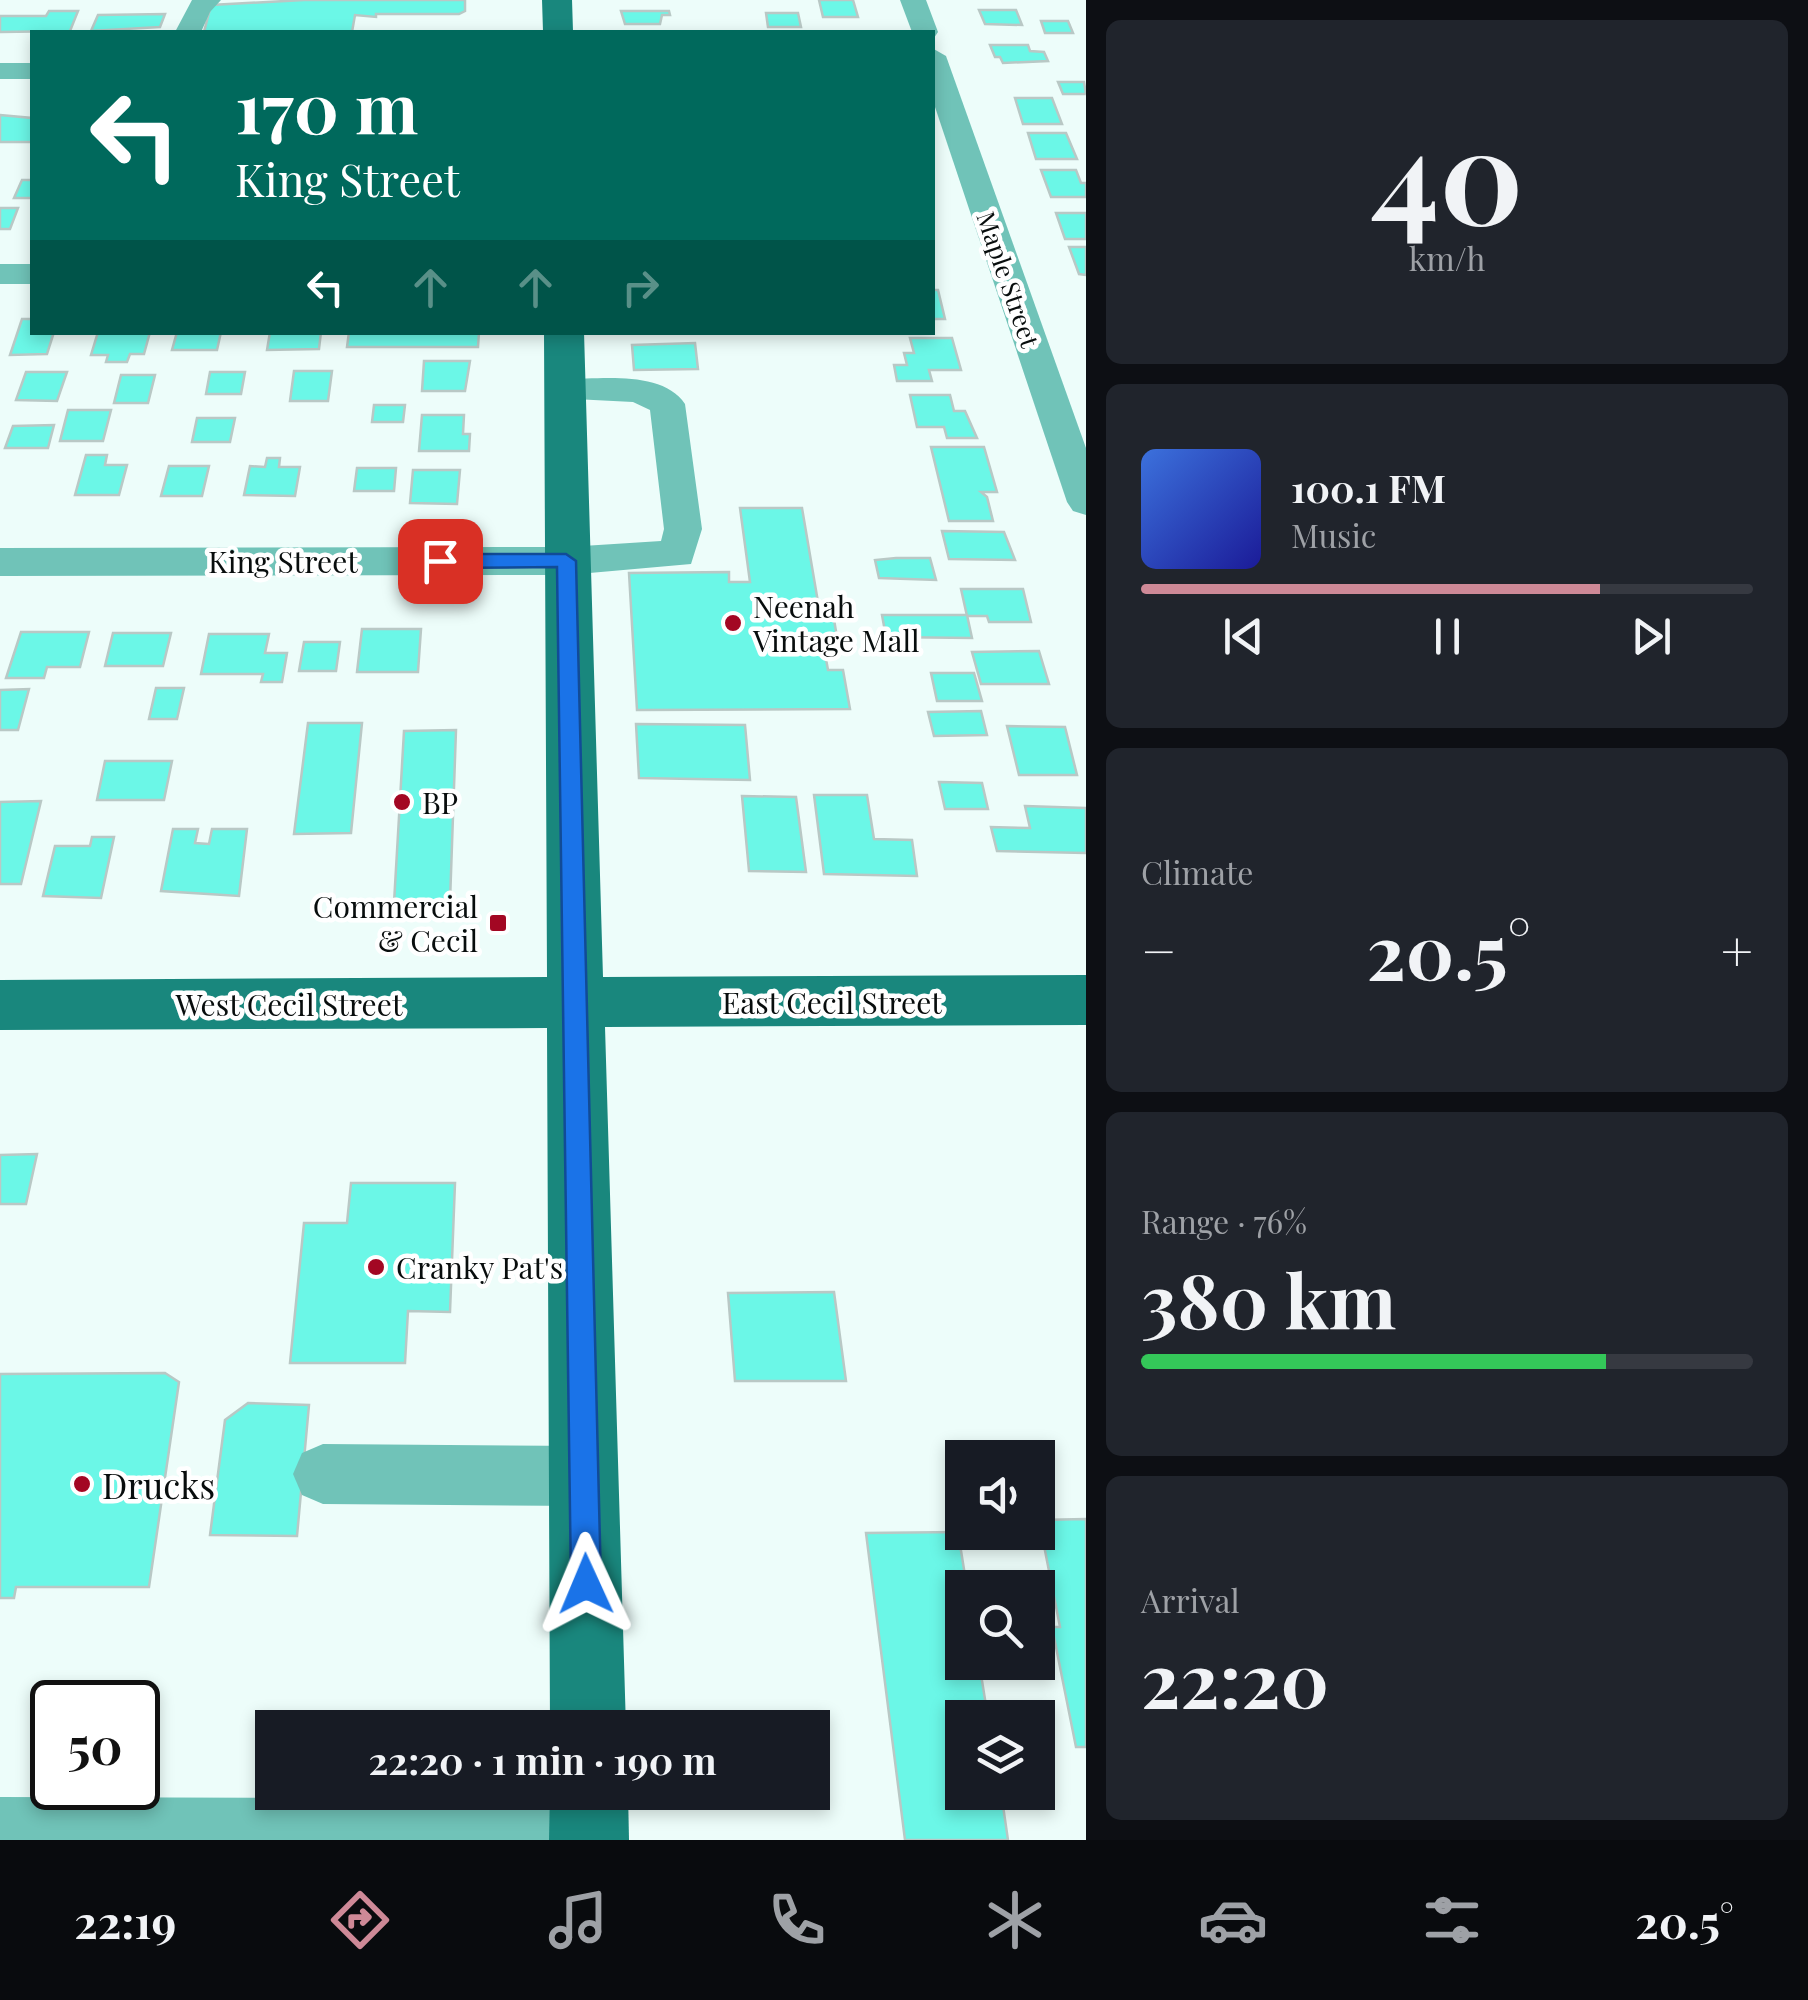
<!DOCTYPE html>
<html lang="en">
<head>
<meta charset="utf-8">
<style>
	:root { --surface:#171b24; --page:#20242c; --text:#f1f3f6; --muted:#9ea1a6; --line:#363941; --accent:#ce8997 }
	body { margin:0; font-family:"Playfair Display",serif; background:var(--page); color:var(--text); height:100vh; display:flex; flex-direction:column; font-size:38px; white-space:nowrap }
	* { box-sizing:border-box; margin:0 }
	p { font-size:32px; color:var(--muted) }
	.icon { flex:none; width:55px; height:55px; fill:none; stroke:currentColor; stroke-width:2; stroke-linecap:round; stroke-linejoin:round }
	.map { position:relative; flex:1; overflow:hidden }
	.sheet { display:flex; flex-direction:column; gap:20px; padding:20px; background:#0d0f14; width:722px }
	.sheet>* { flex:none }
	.hud { position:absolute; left:30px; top:30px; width:905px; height:305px; border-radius:0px; box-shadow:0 5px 15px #0003; background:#00695c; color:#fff; overflow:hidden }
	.buttons { position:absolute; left:945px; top:1440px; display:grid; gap:20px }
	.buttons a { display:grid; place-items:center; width:110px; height:110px; border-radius:0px; background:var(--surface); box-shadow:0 5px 15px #0003; font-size:50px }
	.speed { position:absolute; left:30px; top:1680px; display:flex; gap:20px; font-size:50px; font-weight:700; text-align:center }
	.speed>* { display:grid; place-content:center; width:130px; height:130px; border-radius:50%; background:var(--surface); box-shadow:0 5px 15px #0003; line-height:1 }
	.speed .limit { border:5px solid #111; border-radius:15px; background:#fff; color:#111 }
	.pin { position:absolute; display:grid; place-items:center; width:85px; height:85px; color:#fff; margin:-42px; border-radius:20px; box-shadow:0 5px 15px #0006 }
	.me { position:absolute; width:110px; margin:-55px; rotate:359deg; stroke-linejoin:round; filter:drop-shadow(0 0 8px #0008) }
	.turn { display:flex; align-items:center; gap:35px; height:210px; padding:0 40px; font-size:45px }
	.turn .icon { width:130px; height:130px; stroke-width:2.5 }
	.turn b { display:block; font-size:70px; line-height:85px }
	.lanes { display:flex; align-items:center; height:95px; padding:0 40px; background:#0003; justify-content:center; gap:50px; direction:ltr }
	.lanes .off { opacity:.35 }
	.big { font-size:75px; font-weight:700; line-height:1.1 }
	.sheet .tile { flex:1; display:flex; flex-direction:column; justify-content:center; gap:15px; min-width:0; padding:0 35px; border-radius:15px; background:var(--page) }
	.sheet .dial { align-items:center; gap:0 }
	.dial b { font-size:130px; line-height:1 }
	.song { display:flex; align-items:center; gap:30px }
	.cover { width:120px; height:120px; border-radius:15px; background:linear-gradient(135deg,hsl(220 70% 55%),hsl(240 70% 35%)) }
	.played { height:10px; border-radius:5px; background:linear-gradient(90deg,var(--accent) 75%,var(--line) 75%) }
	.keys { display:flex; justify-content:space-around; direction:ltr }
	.heat { display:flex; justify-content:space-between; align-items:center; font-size:55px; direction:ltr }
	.charge { height:15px; border-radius:8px; background:linear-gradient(90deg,#34c759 76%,var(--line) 0) }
	.trip { position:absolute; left:255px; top:1710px; width:575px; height:100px; border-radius:0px; background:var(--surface); box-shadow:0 5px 15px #0003; font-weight:700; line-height:100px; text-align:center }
	.dock { display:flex; height:160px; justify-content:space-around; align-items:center; background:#090b0e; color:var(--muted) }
	.dock .icon { width:70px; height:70px }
	.dock .selected { color:var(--accent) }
	.dock b { font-size:45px; color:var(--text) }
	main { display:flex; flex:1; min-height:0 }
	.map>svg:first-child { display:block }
</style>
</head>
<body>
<main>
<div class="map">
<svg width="1086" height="1840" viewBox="0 0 1086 1840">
	<rect width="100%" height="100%" fill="#edfdfa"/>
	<g fill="#6bf7e7" stroke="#b9c8c5" stroke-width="2.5">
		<polygon points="304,0 465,0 465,11 459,14 376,14 376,17 355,15 352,32 204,32 211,5"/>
		<polygon points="819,0 853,0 858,17 823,17"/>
		<polygon points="979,10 1016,10 1022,25 985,24"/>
		<polygon points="49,11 78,11 70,31 0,32 0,16 46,16"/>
		<polygon points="621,11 669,11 670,15 662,15 660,24 625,24"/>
		<polygon points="766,13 798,13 801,27 768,27"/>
		<polygon points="165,14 160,27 91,31 98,15"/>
		<polygon points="1041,21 1068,21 1073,33 1045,33"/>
		<polygon points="990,45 1028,45 1030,51 1044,52 1048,61 1003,63 1000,57 995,57"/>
		<polygon points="1058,82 1084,82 1086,94 1063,94"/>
		<polygon points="1015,98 1052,98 1062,124 1023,124"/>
		<polygon points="0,115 32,118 32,142 0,142"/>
		<polygon points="1028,133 1066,133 1077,159 1036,159"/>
		<polygon points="1041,170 1076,170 1081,183 1086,183 1086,197 1051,197"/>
		<polygon points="22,180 32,180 32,198 14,198"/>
		<polygon points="0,208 18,208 10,229 0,229"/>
		<polygon points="1056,213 1086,213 1086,239 1065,239"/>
		<polygon points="1069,247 1086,247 1086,275 1079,274"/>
		<polygon points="932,290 938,290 945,319 932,319"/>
		<polygon points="22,319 32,319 32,332 54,332 47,354 10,355"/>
		<polygon points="98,332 150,332 144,354 130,354 127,362 106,362 108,355 91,355"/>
		<polygon points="177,332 221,332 217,350 172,350"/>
		<polygon points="270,332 321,332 319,349 267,350"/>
		<polygon points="349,332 479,332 478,347 347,347"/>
		<polygon points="910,338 952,338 961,370 929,370 932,381 897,381 894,365 907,365 904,353 914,353"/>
		<polygon points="695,343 698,369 634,370 632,345"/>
		<polygon points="424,361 470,361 465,391 422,391"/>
		<polygon points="294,371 332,371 328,401 290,401"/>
		<polygon points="26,372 67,372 57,401 16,400"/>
		<polygon points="210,372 245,372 241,394 206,394"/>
		<polygon points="121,375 155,375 148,403 114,403"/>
		<polygon points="910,395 950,395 954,411 965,411 977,438 947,438 944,427 917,427"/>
		<polygon points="374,405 405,405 403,422 372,422"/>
		<polygon points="68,410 111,410 103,441 60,441"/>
		<polygon points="422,415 464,415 463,434 470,434 469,451 419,451"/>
		<polygon points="197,418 235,418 230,442 192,442"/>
		<polygon points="54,425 48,448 5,448 13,426"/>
		<polygon points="931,447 984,447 997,492 981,492 987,497 993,521 949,521"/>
		<polygon points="86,455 107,455 105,465 127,465 119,495 75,495"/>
		<polygon points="267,458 280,458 279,467 300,467 295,496 244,495 250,466 265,467"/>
		<polygon points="169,466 209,466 202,496 161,496"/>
		<polygon points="357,468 396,468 394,491 354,491"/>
		<polygon points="413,470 460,470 457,504 410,503"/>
		<polygon points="740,508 802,508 819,608 832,608 837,637 822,637 828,670 843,670 850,709 637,710 629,573 729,572 729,582 750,582"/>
		<polygon points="942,531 1004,532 1015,560 949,559"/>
		<polygon points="896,558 930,558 936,580 879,578 875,560"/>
		<polygon points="961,589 1023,589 1031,622 989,622 987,616 967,616"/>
		<polygon points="882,615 967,615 972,638 886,637"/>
		<polygon points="362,629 421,629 418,672 357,672"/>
		<polygon points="21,632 89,632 80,667 47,667 44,678 6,678"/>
		<polygon points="113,633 171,633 163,666 105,666"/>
		<polygon points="209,634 269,634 265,653 287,653 282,682 261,682 263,674 201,674"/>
		<polygon points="304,642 340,642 336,671 299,671"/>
		<polygon points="1039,651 1049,684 981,684 972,652"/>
		<polygon points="931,673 974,673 982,701 937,701"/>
		<polygon points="156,688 184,688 177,719 149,719"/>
		<polygon points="29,689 18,730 0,730 0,690"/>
		<polygon points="981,711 987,735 934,736 928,712"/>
		<polygon points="308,723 362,723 351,833 294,834"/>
		<polygon points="636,724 745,725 750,780 639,778"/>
		<polygon points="1007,726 1065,727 1077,775 1019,775"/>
		<polygon points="456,730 450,902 394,903 404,731"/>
		<polygon points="105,761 172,761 164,800 97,800"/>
		<polygon points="939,782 982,783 988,809 945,809"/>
		<polygon points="814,795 867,795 874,839 912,840 917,876 824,874"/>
		<polygon points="742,796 796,797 806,872 749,871"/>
		<polygon points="41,801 21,884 0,884 0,802"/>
		<polygon points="1025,806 1086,808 1086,853 997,851 991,827 1030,828"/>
		<polygon points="173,829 198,829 195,843 209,844 212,829 247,829 239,896 161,891"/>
		<polygon points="92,837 114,837 101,898 43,896 55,846 90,846"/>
		<polygon points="37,1154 26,1204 0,1204 0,1155"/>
		<polygon points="351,1183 455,1183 450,1312 408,1311 405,1363 290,1363 304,1223 347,1223"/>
		<polygon points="834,1292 846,1381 735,1381 728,1293"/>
		<polygon points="165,1373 179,1382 149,1587 16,1587 14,1598 0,1598 0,1374"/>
		<polygon points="248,1403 309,1405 297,1536 210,1535 225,1420"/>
		<polygon points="1086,1519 1086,1747 1076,1747 1052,1627 1060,1627 1039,1520"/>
		<polygon points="958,1532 967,1588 962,1588 962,1662 979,1662 988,1718 962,1718 962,1792 1001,1792 1008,1840 905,1840 866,1533"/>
	</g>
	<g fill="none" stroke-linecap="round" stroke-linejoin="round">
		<g fill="#70c3b8" fill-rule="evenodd">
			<polygon points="192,0 221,0 210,12 201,32 175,32"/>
			<polygon points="900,0 926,0 938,32 934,38 932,32 912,32"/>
			<polygon points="932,48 946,56 1086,448 1086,515 1073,511 1067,502 932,98"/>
			<rect x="0" y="63" width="32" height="16"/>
			<rect x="0" y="264" width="32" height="20"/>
			<path d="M566,379C601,379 663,370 685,404L702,529L691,564L567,575L0,576V548L567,547L661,541L664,529L650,410L633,402L554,398L548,390L554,382Z"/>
			<polygon points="323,1444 585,1446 606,1455 615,1476 606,1497 585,1506 323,1504 302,1495 293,1474 302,1453"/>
			<polygon points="0,1797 589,1799 613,1809 623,1833 621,1840 0,1840"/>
		</g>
		<g fill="#19877d" fill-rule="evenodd">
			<polygon points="542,0 572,0 573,32 543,32"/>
			<polygon points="544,332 584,332 603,977 1086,975 1086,1025 605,1027 626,1728 550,1728 547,1028 0,1030 0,980 547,977"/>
			<polygon points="550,1792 628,1792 629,1840 549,1840"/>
		</g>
	</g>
	<polygon fill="#1a73e8" stroke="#114b97" stroke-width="2.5" points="440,554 566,554 576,561 601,1584 597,1594 586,1599 576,1594 571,1584 557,567 440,568 431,561"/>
	<g fill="#a30723" stroke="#fff" stroke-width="4">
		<circle cx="733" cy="623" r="10"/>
		<circle cx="402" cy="802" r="10"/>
		<rect x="488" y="913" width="20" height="20" rx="5"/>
		<circle cx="376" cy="1267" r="10"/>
		<circle cx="82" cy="1484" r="10"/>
	</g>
	<g text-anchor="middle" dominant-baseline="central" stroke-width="9" stroke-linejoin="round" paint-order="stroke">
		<g font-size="25" fill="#080d0d" stroke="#fff">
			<text transform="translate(1009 279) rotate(71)">Maple Street</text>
		</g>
		<g font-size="30" fill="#080d0d" stroke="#fff">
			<text x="283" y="561">King Street</text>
			<text x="832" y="1002">East Cecil Street</text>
			<text x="289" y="1004">West Cecil Street</text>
		</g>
		<g font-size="30" fill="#080d0d" stroke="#fff" text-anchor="start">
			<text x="753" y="606">Neenah<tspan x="753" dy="34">Vintage Mall</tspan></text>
			<text x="422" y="802">BP</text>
			<text x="478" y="906" text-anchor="end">Commercial<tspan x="478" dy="34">&amp; Cecil</tspan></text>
			<text x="396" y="1267">Cranky Pat's</text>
		</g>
		<g font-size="35" fill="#080d0d" stroke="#fff" text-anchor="start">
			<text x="102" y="1484">Drucks</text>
		</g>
	</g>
</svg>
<div class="buttons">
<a><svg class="icon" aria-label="sound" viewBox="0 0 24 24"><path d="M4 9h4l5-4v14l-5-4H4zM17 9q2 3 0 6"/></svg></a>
<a><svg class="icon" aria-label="search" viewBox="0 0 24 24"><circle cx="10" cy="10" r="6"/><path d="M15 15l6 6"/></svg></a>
<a><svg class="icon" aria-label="layers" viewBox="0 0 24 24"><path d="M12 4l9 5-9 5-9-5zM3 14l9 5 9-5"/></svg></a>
</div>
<div class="speed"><div class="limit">50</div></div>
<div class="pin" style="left:440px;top:561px;background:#d93025"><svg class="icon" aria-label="arrive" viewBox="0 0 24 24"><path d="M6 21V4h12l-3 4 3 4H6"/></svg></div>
<svg class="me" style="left:586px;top:1584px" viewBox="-20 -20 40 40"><path d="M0-17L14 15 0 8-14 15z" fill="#1a73e8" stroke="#fff" stroke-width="4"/></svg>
<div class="trip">22:20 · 1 min · 190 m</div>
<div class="hud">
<div class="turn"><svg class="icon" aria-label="left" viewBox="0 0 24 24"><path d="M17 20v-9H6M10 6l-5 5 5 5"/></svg><div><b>170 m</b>King Street</div></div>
<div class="lanes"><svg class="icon" aria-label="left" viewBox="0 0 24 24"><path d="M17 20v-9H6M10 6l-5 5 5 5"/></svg><svg class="icon off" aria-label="ahead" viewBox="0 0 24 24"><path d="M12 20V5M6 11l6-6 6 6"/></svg><svg class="icon off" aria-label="ahead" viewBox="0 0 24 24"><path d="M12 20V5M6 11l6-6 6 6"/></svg><svg class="icon off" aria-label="right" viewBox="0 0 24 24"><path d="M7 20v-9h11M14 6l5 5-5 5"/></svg></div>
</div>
</div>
<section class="sheet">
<div class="tile dial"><b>40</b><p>km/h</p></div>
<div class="tile">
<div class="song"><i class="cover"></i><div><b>100.1 FM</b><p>Music</p></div></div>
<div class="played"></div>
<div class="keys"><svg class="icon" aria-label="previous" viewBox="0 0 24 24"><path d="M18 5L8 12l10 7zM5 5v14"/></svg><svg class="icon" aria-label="pause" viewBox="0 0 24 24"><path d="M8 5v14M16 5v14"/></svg><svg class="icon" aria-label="next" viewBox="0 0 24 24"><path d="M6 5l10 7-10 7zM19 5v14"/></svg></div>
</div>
<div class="tile"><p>Climate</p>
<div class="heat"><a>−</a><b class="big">20.5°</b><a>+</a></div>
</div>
<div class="tile"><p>Range · 76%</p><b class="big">380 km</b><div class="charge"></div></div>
<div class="tile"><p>Arrival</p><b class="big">22:20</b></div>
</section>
</main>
<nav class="dock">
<b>22:19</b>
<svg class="icon selected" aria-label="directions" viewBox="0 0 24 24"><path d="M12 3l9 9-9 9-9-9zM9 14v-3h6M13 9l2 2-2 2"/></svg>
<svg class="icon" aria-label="music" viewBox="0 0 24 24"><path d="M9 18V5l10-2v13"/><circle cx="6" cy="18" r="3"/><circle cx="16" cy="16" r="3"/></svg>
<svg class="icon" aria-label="phone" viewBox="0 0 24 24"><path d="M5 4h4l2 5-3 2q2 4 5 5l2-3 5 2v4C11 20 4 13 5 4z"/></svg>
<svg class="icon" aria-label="climate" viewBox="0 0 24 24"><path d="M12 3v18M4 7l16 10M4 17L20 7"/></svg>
<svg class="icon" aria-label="car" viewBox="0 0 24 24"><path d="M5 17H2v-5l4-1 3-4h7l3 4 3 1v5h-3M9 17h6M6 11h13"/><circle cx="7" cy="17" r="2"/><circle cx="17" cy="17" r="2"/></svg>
<svg class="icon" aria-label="filters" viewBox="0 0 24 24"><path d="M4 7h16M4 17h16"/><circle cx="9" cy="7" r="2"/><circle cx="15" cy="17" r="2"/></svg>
<b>20.5°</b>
</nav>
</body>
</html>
